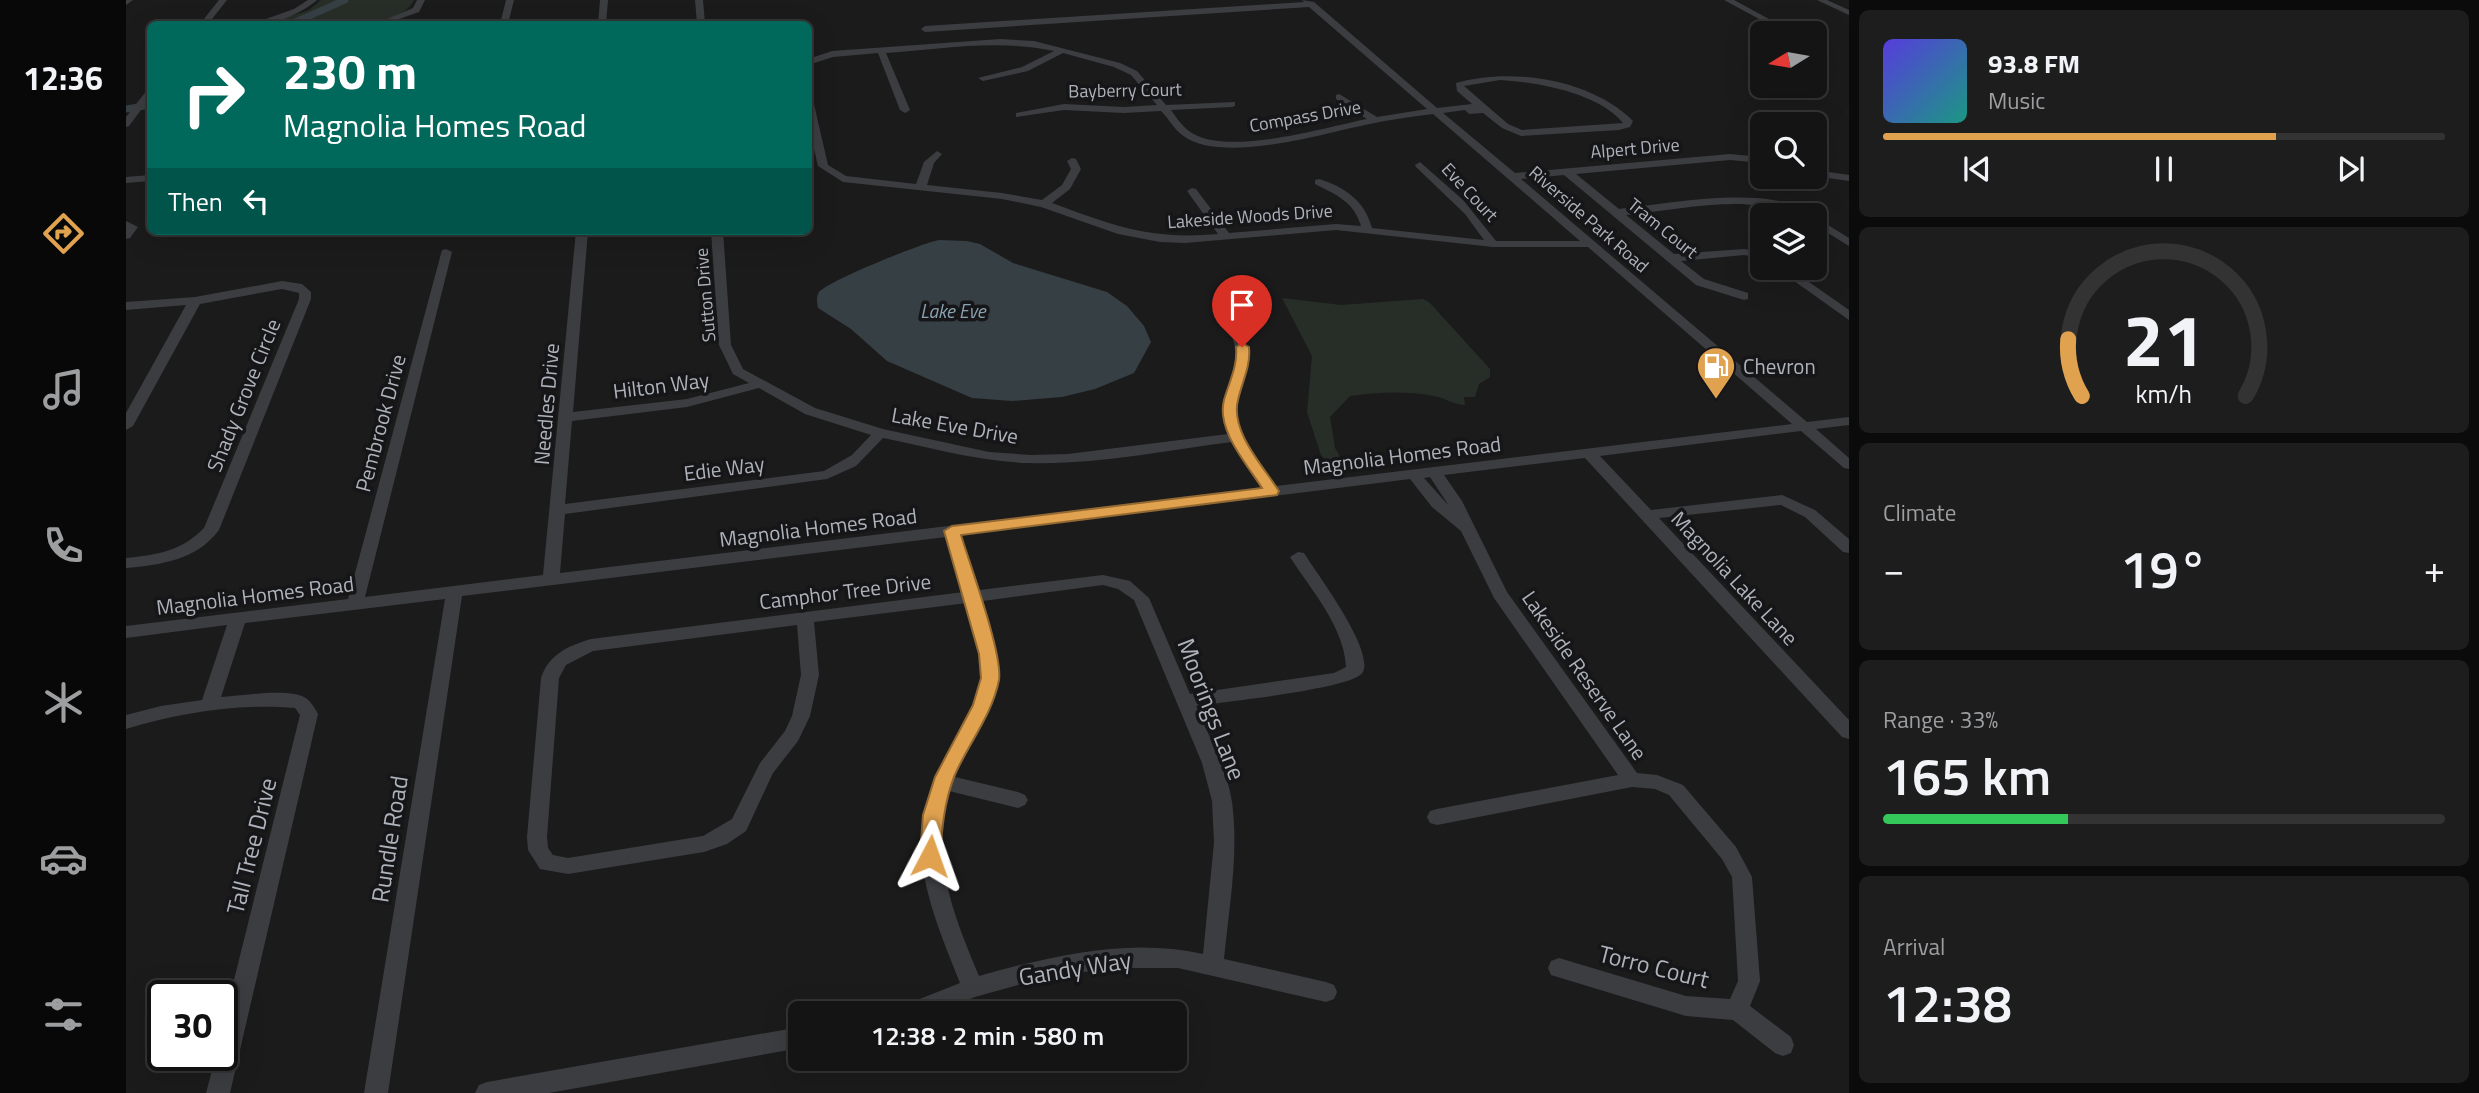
<!DOCTYPE html>
<html lang="en">
<head>
<meta charset="utf-8">
<style>
	:root { --surface:#141415; --page:#1d1d1e; --text:#f1f3f6; --muted:#9d9ea0; --line:#333334; --accent:#e0a24f }
	body { margin:0; font-family:"Titillium Web",sans-serif; background:var(--page); color:var(--text); height:100vh; display:flex; flex-direction:column; font-size:26px; white-space:nowrap }
	* { box-sizing:border-box; margin:0 }
	p { font-size:23px; color:var(--muted) }
	.icon { flex:none; width:38px; height:38px; fill:none; stroke:currentColor; stroke-width:2; stroke-linecap:round; stroke-linejoin:round }
	.map { position:relative; flex:1; overflow:hidden }
	.side { display:flex; flex-direction:column; gap:10px; padding:10px; background:#0b0b0c; width:630px }
	.side>* { flex:none }
	.top-card { position:absolute; left:21px; top:21px; width:665px; height:214px; border-radius:10px; box-shadow:0 7px 28px #0002,0 0 0 2px var(--line); background:#00695c; color:#fff; overflow:hidden }
	.needle { width:46px; rotate:259deg }
	.buttons { position:absolute; left:1624px; top:21px; display:grid; gap:14px }
	.buttons a { display:grid; place-items:center; width:77px; height:77px; border-radius:10px; background:var(--surface); box-shadow:0 7px 28px #0002,0 0 0 2px var(--line); font-size:35px }
	.speed { position:absolute; left:21px; top:980px; display:flex; gap:14px; font-size:35px; font-weight:700; text-align:center }
	.speed>* { display:grid; place-content:center; width:91px; height:91px; border-radius:50%; background:var(--surface); box-shadow:0 7px 28px #0002,0 0 0 2px var(--line); line-height:1 }
	.speed .limit { border:4px solid #111; border-radius:10px; background:#fff; color:#111 }
	.pin { position:absolute; display:grid; place-items:center; width:60px; height:60px; color:#fff; margin:-72px -30px; border-radius:50% 50% 50% 0; rotate:-45deg; box-shadow:0 0 7px #0007 }
	.pin .icon { rotate:45deg }
	.me { position:absolute; width:77px; margin:-38px; rotate:4deg; stroke-linejoin:round; filter:drop-shadow(0 0 5px #0008) }
	.turn { display:flex; align-items:center; gap:24px; height:147px; padding:0 21px; font-size:32px }
	.turn .icon { width:91px; height:91px; stroke-width:2.5 }
	.turn b { display:block; font-size:49px; line-height:60px }
	.then { display:flex; align-items:center; height:66px; padding:0 21px; background:#0003; gap:14px; font-size:26px }
	.big { font-size:52px; font-weight:600; line-height:1.1 }
	.side .card { flex:1; display:flex; flex-direction:column; justify-content:center; gap:10px; min-width:0; padding:0 24px; border-radius:10px; background:var(--page) }
	.side .dial { align-items:center; gap:0 }
	.dial svg { height:182px; overflow:visible; fill:none; stroke:var(--line); stroke-width:7; stroke-linecap:round; text-anchor:middle }
	.dial text { fill:var(--text); stroke:none }
	.song { display:flex; align-items:center; gap:21px }
	.cover { width:84px; height:84px; border-radius:10px; background:linear-gradient(135deg,hsl(250 70% 55%),hsl(170 70% 35%)) }
	.played { height:7px; border-radius:4px; background:linear-gradient(90deg,var(--accent) 70%,var(--line) 70%) }
	.keys { display:flex; justify-content:space-around; direction:ltr }
	.heat { display:flex; justify-content:space-between; align-items:center; font-size:38px; direction:ltr }
	.charge { height:10px; border-radius:5px; background:linear-gradient(90deg,#34c759 33%,var(--line) 0) }
	.trip { position:absolute; left:662px; top:1001px; width:399px; height:70px; border-radius:10px; background:var(--surface); box-shadow:0 7px 28px #0002,0 0 0 2px var(--line); font-weight:600; line-height:70px; text-align:center }
	main { display:flex; flex:1; min-height:0 }
	.menu { display:flex; flex-direction:column; width:126px; justify-content:space-around; align-items:center; background:#080808; color:var(--muted) }
	.menu .icon { width:49px; height:49px }
	.menu .active { color:var(--accent) }
	.menu b { font-size:32px; color:var(--text) }
	.map>svg:first-child { display:block }
</style>
</head>
<body>
<main>
<nav class="menu">
<b>12:36</b>
<svg class="icon active" aria-label="directions" viewBox="0 0 24 24"><path d="M12 3l9 9-9 9-9-9zM9 14v-3h6M13 9l2 2-2 2"/></svg>
<svg class="icon" aria-label="music" viewBox="0 0 24 24"><path d="M9 18V5l10-2v13"/><circle cx="6" cy="18" r="3"/><circle cx="16" cy="16" r="3"/></svg>
<svg class="icon" aria-label="phone" viewBox="0 0 24 24"><path d="M5 4h4l2 5-3 2q2 4 5 5l2-3 5 2v4C11 20 4 13 5 4z"/></svg>
<svg class="icon" aria-label="climate" viewBox="0 0 24 24"><path d="M12 3v18M4 7l16 10M4 17L20 7"/></svg>
<svg class="icon" aria-label="car" viewBox="0 0 24 24"><path d="M5 17H2v-5l4-1 3-4h7l3 4 3 1v5h-3M9 17h6M6 11h13"/><circle cx="7" cy="17" r="2"/><circle cx="17" cy="17" r="2"/></svg>
<svg class="icon" aria-label="filters" viewBox="0 0 24 24"><path d="M4 7h16M4 17h16"/><circle cx="9" cy="7" r="2"/><circle cx="15" cy="17" r="2"/></svg>
</nav>
<div class="map">
<svg width="1723" height="1093" viewBox="0 0 1723 1093">
	<rect width="100%" height="100%" fill="#1b1b1c"/>
	<g fill="#272e27">
		<path d="M195,0H288C272,35 174,24 141,24L183,10Z"/>
		<path d="M1156,298L1215,305L1297,299L1303,302L1364,369V377L1353,384L1349,397H1338L1339,405C1325,404 1320,398 1308,396C1280,391 1253,392 1224,396L1204,417L1209,448L1220,467L1209,469L1195,455L1181,412L1186,356Z"/>
	</g>
	<path fill="#363f44" d="M813,240L841,241L854,244L887,263L981,292L1001,306L1018,326L1025,342L1008,373L969,389L936,397L886,401L846,398L761,361L725,329L692,308C691,302 690,297 693,292C702,281 796,243 813,240Z"/>
	<g fill="none" stroke-linecap="round" stroke-linejoin="round">
		<g stroke="#363f44" stroke-width="7">
			<polyline points="165,24 219,0"/>
			<polyline points="0,109 24,105"/>
		</g>
		<g fill="#3c3d41" fill-rule="evenodd">
			<polygon points="0,0 7,0 0,5"/>
			<polygon points="93,0 101,0 82,24 74,24"/>
			<path d="M182,0H191C175,14 147,26 126,24L168,9Z"/>
			<polygon points="291,0 299,0 293,12 259,24 249,24 287,8"/>
			<polygon points="380,0 388,0 382,24 374,24"/>
			<polygon points="474,0 482,0 480,24 472,24"/>
			<polygon points="569,0 577,0 579,24 571,24"/>
			<path d="M1176,0L1188,2L1311,108L1346,104L1331,91L1330,83C1385,67 1465,79 1507,121L1504,127L1493,130L1395,136L1376,128L1357,113L1343,114L1339,110L1317,113L1389,173L1604,154L1636,157V163L1604,160L1450,174L1493,209C1542,204 1646,183 1687,215C1663,216 1640,205 1616,204C1577,203 1538,211 1500,215L1548,254L1618,249L1636,252V258L1618,255L1555,261L1578,279L1622,293V299L1618,300L1570,285L1438,175L1395,179L1681,422L1723,417V425L1690,429L1723,458V469L1718,468L1675,431L1474,456L1525,510L1656,495L1689,510L1723,539V553L1717,552L1679,517L1655,505L1533,518L1723,720V739L1716,737L1459,458L1318,475L1336,501L1381,592L1511,773L1531,775L1557,785L1610,847L1626,877L1634,981L1624,1006L1665,1037L1668,1045L1665,1053L1657,1056L1649,1053L1607,1020L1560,1016L1425,975L1422,968L1425,961L1433,958L1560,996L1604,999L1612,981L1606,877L1596,859L1543,795L1529,789L1506,787L1311,825L1304,823L1301,817L1304,811L1311,809L1492,775L1368,598L1335,531L1306,507L1284,479L835,535L854,590L977,575L1004,581L1023,598L1064,694L1208,673L1220,667C1218,626 1185,590 1164,557L1172,552L1178,553C1191,574 1248,649 1237,672C1229,689 1094,702 1070,706C1083,737 1101,769 1106,802C1113,853 1103,908 1098,959L1200,982L1208,985L1211,992L1208,999L1200,1002L1052,968H983L910,980L849,997L809,1013H773L776,1006L834,983C814,932 790,879 796,824C799,801 808,778 819,758C833,733 854,707 855,676C856,651 848,626 841,603L688,622L693,675L684,716L672,741L647,773L620,831L601,844L578,852L442,874L414,869L402,850L401,837L415,678C423,654 442,646 465,639L838,592L820,537L336,596L262,1093H238L319,599L119,623L95,697C114,696 161,688 178,697C184,700 189,708 192,714L104,1093H80L90,1055H96V1028L174,715L169,708C114,703 52,713 0,729V715L35,706L76,700L101,625L0,638V626L222,599L316,250L320,249L326,252L239,597L417,575L450,231H462L447,412L561,399L623,383L607,374L593,345L585,231H597L605,345L617,369L689,408L757,429L863,452L905,455L942,454L1102,434C1087,397 1113,382 1109,349C1108,336 1100,325 1094,314L1100,310L1104,311C1123,340 1126,356 1115,389C1112,398 1108,406 1110,416C1114,442 1135,465 1150,486L1666,424L1462,247H1367L1210,230L1059,243L1034,242L992,234L915,207L876,199L717,182L692,166L682,124V97L687,100L702,165L720,176L790,184L798,162L811,151L816,154L808,163L801,185L876,193L916,200L936,185L945,169L941,161L946,158L950,159L955,169L944,189L926,203C989,226 1023,240 1092,234L1061,191L1066,188L1070,189L1103,233L1210,224L1235,226C1228,202 1211,195 1189,184V180L1193,179C1219,187 1239,201 1246,228L1358,240L1339,214L1290,167L1289,165L1294,162L1337,200L1370,241H1454L1307,114C1284,117 1261,120 1239,125C1195,134 1095,165 1056,135C1048,129 1042,118 1035,111L998,113L938,110L890,117V113L938,104L998,107L1031,105L1005,75L988,67L937,53L902,71L857,81L852,78L896,67L928,51C873,39 816,49 760,53L784,110L779,113L774,110L752,53L707,57L682,65V59L706,51L874,39L908,41L994,63L1011,71L1040,105L1109,102V106L1106,107L1045,110C1050,117 1056,126 1063,131C1099,158 1200,127 1241,119L1210,99V95L1213,94L1251,117L1301,109L1183,7L799,32L795,29L799,26L1178,2ZM1374,80C1411,82 1473,93 1497,123L1396,130L1382,124L1338,86ZM633,388L679,414L745,435L726,455L698,471L439,504L446,421L561,407ZM757,438C806,448 855,462 904,463C970,465 1041,450 1106,442L1136,488L434,573L439,514L701,479L730,466ZM1304,477L1323,506L1298,478ZM977,585L992,589L1008,600L1076,763L1086,801L1088,843L1077,954C1003,937 925,956 853,976C826,911 807,865 822,794L823,791L892,808L899,805L902,800L899,795L892,792L829,777C837,758 848,742 857,724C881,679 871,646 857,601ZM671,625L675,675L666,716L659,731L634,763L606,819L577,836L442,858L427,855L422,848L421,837L433,678L440,665L467,651Z"/>
			<polygon points="1598,0 1608,0 1669,33 1659,33"/>
			<polygon points="1691,0 1701,0 1723,10 1723,15"/>
			<polygon points="24,89 24,98 3,126 0,127 0,117 21,90"/>
			<polygon points="1689,170 1723,175 1723,181 1689,176"/>
			<polygon points="24,175 24,181 0,183 0,177"/>
			<polygon points="1689,217 1723,238 1723,246 1689,225"/>
			<polygon points="0,221 12,227 4,238 0,239"/>
			<polygon points="1650,268 1663,268 1723,310 1723,320"/>
			<path d="M156,281L176,284L185,292V299L93,530C71,560 34,565 0,568V558C31,555 56,551 78,528L173,299V293L156,289L74,304L7,426L0,430V413L60,305L0,310V302L69,297Z"/>
			<polygon points="674,1027 674,1048 423,1093 349,1093 353,1085 361,1082"/>
		</g>
	</g>
	<path fill="#e0a24f" stroke="#926933" stroke-width="2" d="M1116,343L1123,347C1125,366 1116,382 1112,400C1104,431 1137,466 1153,491L1151,495L835,535C844,565 877,654 873,680C866,716 841,745 828,777C818,803 816,829 814,856L811,862L804,865L797,862L794,856L797,815L809,777L847,705L855,678L853,654L818,531L826,526L1136,488C1121,464 1090,430 1098,400C1103,382 1112,366 1110,347Z"/>
	<defs>
		<g id="fuel-pin" transform="scale(2.0125)"><path d="M0 17L-7.5 6A9.5 9.5 0 1 1 7.5 6Z" fill="#e0a24f" stroke="#161618"/><path d="M-5.5-6h7V0h2V4h1.3V-2.5L3-4.5l.8-.8L6-3V5H2.5V1h-1V6h-7ZM-4.2-4.7v3.2H.2V-4.7Z" fill="#fff"/></g>
	</defs>
	<g fill-rule="evenodd">
		<use href="#fuel-pin" x="1590" y="366"/>
	</g>
	<g text-anchor="middle" dominant-baseline="central" stroke-width="7" stroke-linejoin="round" paint-order="stroke">
		<g font-size="18" fill="#aeb3bb" stroke="#161618">
			<text transform="translate(999 90) rotate(-1)">Bayberry Court</text>
			<text transform="translate(1179 116) rotate(-10)">Compass Drive</text>
			<text transform="translate(1509 148) rotate(-5)">Alpert Drive</text>
			<text transform="translate(1344 192) rotate(47)">Eve Court</text>
			<text transform="translate(1124 216) rotate(-4)">Lakeside Woods Drive</text>
			<text transform="translate(1463 219) rotate(41)">Riverside Park Road</text>
			<text transform="translate(1537 228) rotate(39)">Tram Court</text>
			<text transform="translate(579 295) rotate(-95)">Sutton Drive</text>
		</g>
		<g font-size="19" font-style="italic" fill="#8aa2b1" stroke="#161618">
			<text x="827" y="310">Lake Eve</text>
		</g>
		<g font-size="21" fill="#aeb3bb" stroke="#161618" text-anchor="start">
			<text x="1617" y="366">Chevron</text>
		</g>
		<g font-size="21" fill="#aeb3bb" stroke="#161618">
			<text transform="translate(535 385) rotate(-7)">Hilton Way</text>
			<text transform="translate(117 395) rotate(-68)">Shady Grove Circle</text>
			<text transform="translate(420 404) rotate(-85)">Needles Drive</text>
			<text transform="translate(254 423) rotate(-75)">Pembrook Drive</text>
			<text transform="translate(829 425) rotate(10)">Lake Eve Drive</text>
			<text transform="translate(1276 455) rotate(-7)">Magnolia Homes Road</text>
			<text transform="translate(598 468) rotate(-7)">Edie Way</text>
			<text transform="translate(692 527) rotate(-7)">Magnolia Homes Road</text>
			<text transform="translate(1609 578) rotate(47)">Magnolia Lake Lane</text>
			<text transform="translate(719 591) rotate(-7)">Camphor Tree Drive</text>
			<text transform="translate(129 595) rotate(-7)">Magnolia Homes Road</text>
			<text transform="translate(1459 675) rotate(55)">Lakeside Reserve Lane</text>
		</g>
		<g font-size="24" fill="#aeb3bb" stroke="#161618">
			<text transform="translate(1086 709) rotate(69)">Moorings Lane</text>
			<text transform="translate(263 839) rotate(-81)">Rundle Road</text>
			<text transform="translate(125 846) rotate(-76)">Tall Tree Drive</text>
			<text transform="translate(1528 966) rotate(14)">Torro Court</text>
			<text transform="translate(949 968) rotate(-9)">Gandy Way</text>
		</g>
	</g>
</svg>
<div class="buttons">
<a><svg class="needle" viewBox="-14 -14 28 28"><path d="M0-13l5 13h-10z" fill="#e53935"/><path d="M0 13l5-13h-10z" fill="#9d9ea0"/></svg></a>
<a><svg class="icon" aria-label="search" viewBox="0 0 24 24"><circle cx="10" cy="10" r="6"/><path d="M15 15l6 6"/></svg></a>
<a><svg class="icon" aria-label="layers" viewBox="0 0 24 24"><path d="M12 4l9 5-9 5-9-5zM3 14l9 5 9-5"/></svg></a>
</div>
<div class="speed"><div class="limit">30</div></div>
<div class="pin" style="left:1116px;top:347px;background:#d93025"><svg class="icon" aria-label="arrive" viewBox="0 0 24 24"><path d="M6 21V4h12l-3 4 3 4H6"/></svg></div>
<svg class="me" style="left:804px;top:856px" viewBox="-20 -20 40 40"><path d="M0-17L14 15 0 8-14 15z" fill="#e0a24f" stroke="#fff" stroke-width="4"/></svg>
<div class="trip">12:38 · 2 min · 580 m</div>
<div class="top-card">
<div class="turn"><svg class="icon" aria-label="right" viewBox="0 0 24 24"><path d="M7 20v-9h11M14 6l5 5-5 5"/></svg><div><b>230 m</b>Magnolia Homes Road</div></div>
<div class="then">Then<svg class="icon" aria-label="left" viewBox="0 0 24 24"><path d="M17 20v-9H6M10 6l-5 5 5 5"/></svg></div>
</div>
</div>
<section class="side">
<div class="card">
<div class="song"><i class="cover"></i><div><b>93.8 FM</b><p>Music</p></div></div>
<div class="played"></div>
<div class="keys"><svg class="icon" aria-label="previous" viewBox="0 0 24 24"><path d="M18 5L8 12l10 7zM5 5v14"/></svg><svg class="icon" aria-label="pause" viewBox="0 0 24 24"><path d="M8 5v14M16 5v14"/></svg><svg class="icon" aria-label="next" viewBox="0 0 24 24"><path d="M6 5l10 7-10 7zM19 5v14"/></svg></div>
</div>
<div class="card dial"><svg viewBox="0 0 100 80">
<path d="M14 69A42 42 0 1 1 86 69"/>
<path d="M14 69A42 42 0 0 1 8 44" stroke="#e0a24f"/>
<text x="50" y="56" font-size="32" font-weight="700">21</text>
<text x="50" y="72" font-size="11">km/h</text>
</svg></div>
<div class="card"><p>Climate</p>
<div class="heat"><a>−</a><b class="big">19°</b><a>+</a></div>
</div>
<div class="card"><p>Range · 33%</p><b class="big">165 km</b><div class="charge"></div></div>
<div class="card"><p>Arrival</p><b class="big">12:38</b></div>
</section>
</main>
</body>
</html>
